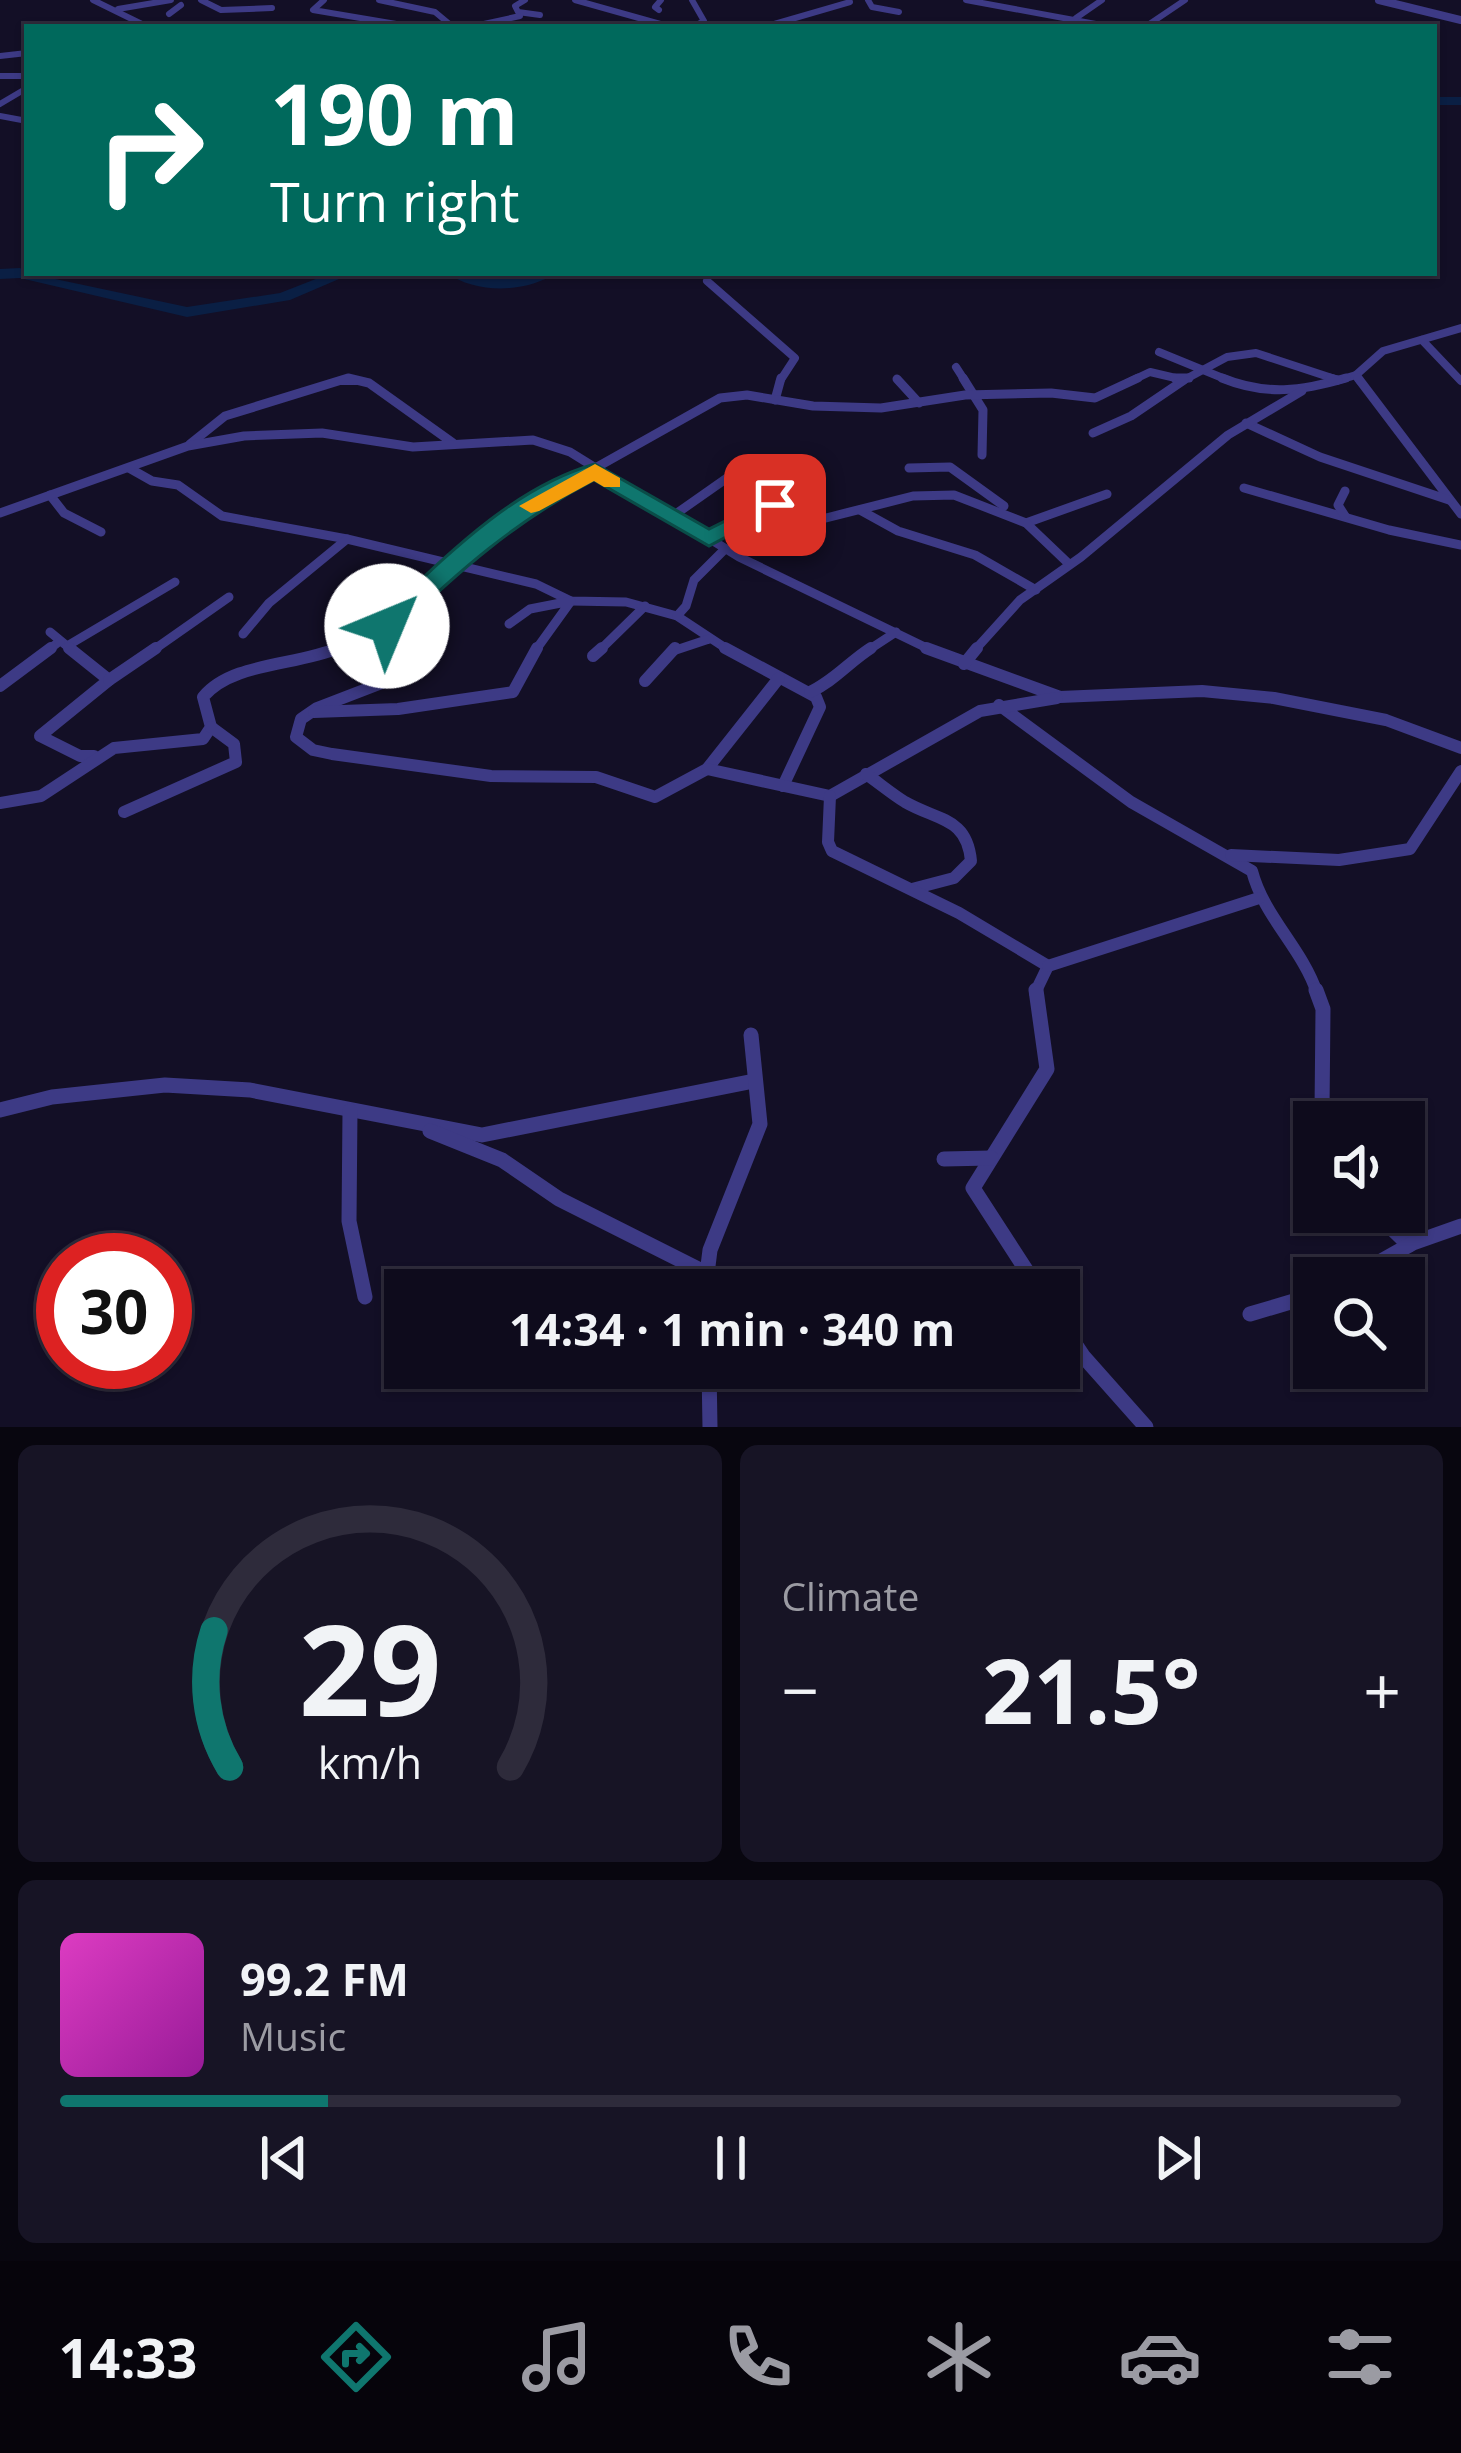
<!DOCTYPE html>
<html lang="en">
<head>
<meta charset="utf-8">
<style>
	:root { --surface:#0e0b1c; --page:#171425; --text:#f1f3f6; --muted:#9b9ba3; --line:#2e2b3b; --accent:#0f766e }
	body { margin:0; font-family:"Open Sans",sans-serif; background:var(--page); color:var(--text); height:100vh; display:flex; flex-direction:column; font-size:45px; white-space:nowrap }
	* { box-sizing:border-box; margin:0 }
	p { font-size:39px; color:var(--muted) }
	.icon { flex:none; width:66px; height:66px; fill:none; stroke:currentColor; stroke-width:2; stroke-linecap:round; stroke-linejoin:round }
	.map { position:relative; height:1427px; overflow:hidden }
	.side { display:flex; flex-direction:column; gap:18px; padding:18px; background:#08060f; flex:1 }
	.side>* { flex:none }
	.guide { position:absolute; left:24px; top:24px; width:1413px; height:252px; border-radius:0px; box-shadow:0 3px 9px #0004,0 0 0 3px var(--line); background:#00695c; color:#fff; overflow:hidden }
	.fabs { position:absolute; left:1293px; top:1101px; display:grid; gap:24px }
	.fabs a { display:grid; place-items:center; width:132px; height:132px; border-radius:0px; background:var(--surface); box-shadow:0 3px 9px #0004,0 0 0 3px var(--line); font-size:60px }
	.speed { position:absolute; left:36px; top:1233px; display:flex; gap:24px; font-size:60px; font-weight:700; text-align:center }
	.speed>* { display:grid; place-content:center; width:156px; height:156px; border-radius:50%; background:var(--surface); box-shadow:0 3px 9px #0004,0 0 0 3px var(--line); line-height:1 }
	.speed .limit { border:18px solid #d22; background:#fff; color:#111 }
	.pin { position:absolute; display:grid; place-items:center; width:102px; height:102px; color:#fff; margin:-51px; border-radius:24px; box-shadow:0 6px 18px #0006 }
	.me { position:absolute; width:132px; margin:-66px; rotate:45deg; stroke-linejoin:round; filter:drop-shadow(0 0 9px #0008) }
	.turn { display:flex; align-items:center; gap:42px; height:252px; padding:0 48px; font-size:54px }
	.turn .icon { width:156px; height:156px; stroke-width:2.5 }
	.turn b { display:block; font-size:84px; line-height:102px }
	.big { font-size:90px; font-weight:700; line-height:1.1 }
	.side .tile { flex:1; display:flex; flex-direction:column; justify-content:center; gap:18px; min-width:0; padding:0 42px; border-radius:18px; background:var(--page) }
	.side .dial { align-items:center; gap:0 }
	.dial svg { height:312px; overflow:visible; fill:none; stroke:var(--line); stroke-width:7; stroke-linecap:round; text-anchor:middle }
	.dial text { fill:var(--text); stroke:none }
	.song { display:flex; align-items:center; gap:36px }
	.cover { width:144px; height:144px; border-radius:18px; background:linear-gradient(135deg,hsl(310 70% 55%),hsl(300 70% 35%)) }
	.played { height:12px; border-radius:6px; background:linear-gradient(90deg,var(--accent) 20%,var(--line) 20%) }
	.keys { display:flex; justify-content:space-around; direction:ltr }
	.heat { display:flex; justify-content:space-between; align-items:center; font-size:66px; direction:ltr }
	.side .tiles { flex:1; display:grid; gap:18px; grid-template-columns:1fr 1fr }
	.tile:last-child { grid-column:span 2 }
	.trip { position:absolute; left:384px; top:1269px; width:696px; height:120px; border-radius:0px; background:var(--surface); box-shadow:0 3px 9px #0004,0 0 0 3px var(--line); font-weight:700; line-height:120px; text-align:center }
	.menu { display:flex; height:192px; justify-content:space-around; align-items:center; background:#06040b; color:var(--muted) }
	.menu .icon { width:84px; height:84px }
	.menu .selected { color:var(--accent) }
	.menu b { font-size:54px; color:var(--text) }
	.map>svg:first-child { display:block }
</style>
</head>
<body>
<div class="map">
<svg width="1461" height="1427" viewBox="0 0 1461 1427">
	<rect width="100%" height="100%" fill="#130f26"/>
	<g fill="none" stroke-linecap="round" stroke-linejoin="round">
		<g fill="#0a1f44" fill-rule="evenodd">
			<rect x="1434" y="97" width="27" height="8"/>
			<polygon points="20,268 27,273 187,307 280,293 331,273 353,273 290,300 187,317 20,278 0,279 0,269"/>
			<path d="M447,273L501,279L556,273C526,293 476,294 447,273Z"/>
		</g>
		<g stroke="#3d3a85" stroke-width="6">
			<polyline points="93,0 148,27"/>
			<polyline points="201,0 221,10 272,8"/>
			<polyline points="324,0 313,10 414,27"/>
			<polyline points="379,0 435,12 453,27"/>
			<polyline points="525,0 515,6 518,12 540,15"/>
			<polyline points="575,0 671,27"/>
			<polyline points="692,0 704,21 693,27"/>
			<polyline points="868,0 872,7 899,12"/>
			<polyline points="966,0 1112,27"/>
			<polyline points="118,9 171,0"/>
			<polyline points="659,10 655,7 661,0"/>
			<polyline points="169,14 181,5"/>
			<polyline points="1076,18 1102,0"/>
			<polyline points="470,27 520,16"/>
			<polyline points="764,27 850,2"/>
			<polyline points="1145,27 1185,0"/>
			<polyline points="0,56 27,53"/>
			<polyline points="0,76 27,76"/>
			<polyline points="0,104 27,88"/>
			<polyline points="0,116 27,121"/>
		</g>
		<g stroke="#3d3a85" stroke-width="8">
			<polyline points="707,281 795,358 780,381"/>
			<polyline points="1422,340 1461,381"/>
			<polyline points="1159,352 1230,381"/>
			<polyline points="956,367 965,381"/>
			<polyline points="339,381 360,381"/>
			<polyline points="1131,381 1150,372 1184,380 1227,357 1256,353 1338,380"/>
			<polyline points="1336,381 1356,375"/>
			<polyline points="1360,381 1356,375 1383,351 1461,328"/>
		</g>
		<g stroke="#3d3a85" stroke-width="9">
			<polyline points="963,378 983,410 982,455"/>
			<polyline points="1175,378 1189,378"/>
			<path d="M1222,378C1266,396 1302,391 1346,378"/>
			<polyline points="1330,378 1338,380"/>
			<polyline points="1358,378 1461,514"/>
			<polyline points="897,379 919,403"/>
			<polyline points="775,400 781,378"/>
			<polyline points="1246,423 1320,457 1449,500"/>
			<polyline points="1093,433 1131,416 1184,380"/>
			<polyline points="190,444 225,416 348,378 369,383 453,443"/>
			<polyline points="129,468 152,481 178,485 222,516 347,539 536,584 571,601 626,602 677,616 730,651"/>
			<polyline points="909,468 950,467 1004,506"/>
			<polyline points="1244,488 1389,530 1461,545"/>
			<polyline points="1345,491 1338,505 1345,516"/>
			<polyline points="50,495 64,513 101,532"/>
			<polyline points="860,510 898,531 975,555 1036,590"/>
			<polyline points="0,513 188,446 244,436 322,433 413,447 533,440 570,452 739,557 933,651"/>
			<polyline points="670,518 737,471"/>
			<polyline points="1026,523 1107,494"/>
			<polyline points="708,539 767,506 826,518 913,496 954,495 1026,523 1069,564"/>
			<polyline points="677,616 686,606 694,580 725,549"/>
			<polyline points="509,624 530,609 571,601 535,651"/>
			<polyline points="50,632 73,651"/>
			<polyline points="243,634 269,603 347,539"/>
			<polyline points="67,646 175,582"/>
			<polyline points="47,651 60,641"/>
			<polyline points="152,651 229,597"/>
			<polyline points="331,651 387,626 461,554 542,498 720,398 747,395 813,406 881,408 965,395 1051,393 1095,398 1138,378"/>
			<polyline points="599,651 645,606"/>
			<polyline points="673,651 709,639"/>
			<polyline points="867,651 896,632"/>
			<polyline points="974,651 1020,600 1081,557 1228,435 1302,391"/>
		</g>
		<g stroke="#3d3a85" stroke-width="12">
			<polyline points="69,648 109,680 40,736 80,756 94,756"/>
			<polyline points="725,648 816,697 820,707 783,786"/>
			<polyline points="926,648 1060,697 1202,691 1274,698 1386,720 1461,748"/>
			<polyline points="593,656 602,648"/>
			<polyline points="964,664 977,648"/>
			<polyline points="426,666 317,708 301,719 296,737 313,750 332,754 491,776 596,777 655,797 707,769 779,678"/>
			<polyline points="109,680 156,648"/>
			<polyline points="645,681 675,648"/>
			<polyline points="0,686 51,648"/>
			<path d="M810,692C834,681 849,662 871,648"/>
			<path d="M999,705L1131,802L1252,871C1264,917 1302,948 1317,993"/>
			<polyline points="314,712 398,709 513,692 537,648"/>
			<polyline points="707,769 830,796 980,711 1057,698"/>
			<path d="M866,774C879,783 892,794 905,802C938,821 967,817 971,861L954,878L912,889"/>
			<polyline points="830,796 828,842 832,851 959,913 1048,966 1035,993"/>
			<path d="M0,803L41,796L114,748L203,739L211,727L203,697C232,662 296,666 338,648"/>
			<polyline points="124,812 236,762 234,744 211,727"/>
			<polyline points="1231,855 1339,860 1410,849 1461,771"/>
			<polyline points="1048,966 1259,898"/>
		</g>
		<g stroke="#3d3a85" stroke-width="15">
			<polyline points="1036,990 1047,1069 973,1188 1039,1290"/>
			<polyline points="1316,990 1323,1009 1322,1111 1338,1122"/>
			<polyline points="0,1110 52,1097 165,1085 250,1090 482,1135 754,1081"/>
			<polyline points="350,1111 349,1221 365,1297"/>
			<polyline points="430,1131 502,1160 559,1199 706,1273"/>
			<polyline points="944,1159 991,1158"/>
			<polyline points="1375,1212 1409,1245"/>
			<polyline points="1351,1278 1413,1243 1461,1226"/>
			<polyline points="705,1290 710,1250 760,1124 751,1035"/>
			<polyline points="1250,1314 1314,1295"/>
			<polyline points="1059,1320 1083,1356 1146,1427"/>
			<polyline points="709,1368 710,1427"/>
		</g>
		<polyline stroke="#3d3a85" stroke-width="8" points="1379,0 1461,20"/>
	</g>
	<path fill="#0f766e" stroke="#0a4d48" stroke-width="3" d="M595,464L709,529L767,500H783L786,505L709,546L594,480C517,520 457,572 396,632H378L375,626L378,621C440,562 510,488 595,464Z"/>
	<polygon fill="#f59e0b" points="595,464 620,478 620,487 604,487 594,481 539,511 531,513 519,506"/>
</svg>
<div class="fabs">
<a><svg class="icon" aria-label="sound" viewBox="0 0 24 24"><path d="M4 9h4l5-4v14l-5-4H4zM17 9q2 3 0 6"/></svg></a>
<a><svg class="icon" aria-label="search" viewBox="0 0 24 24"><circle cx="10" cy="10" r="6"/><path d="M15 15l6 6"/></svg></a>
</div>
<div class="speed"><div class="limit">30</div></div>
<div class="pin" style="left:775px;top:505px;background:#d93025"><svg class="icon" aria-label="arrive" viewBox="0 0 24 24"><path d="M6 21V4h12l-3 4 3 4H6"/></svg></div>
<svg class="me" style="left:387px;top:626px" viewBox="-20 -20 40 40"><circle r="19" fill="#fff"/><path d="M0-13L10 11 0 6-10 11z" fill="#0f766e"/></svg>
<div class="trip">14:34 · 1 min · 340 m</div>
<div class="guide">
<div class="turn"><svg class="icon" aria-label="right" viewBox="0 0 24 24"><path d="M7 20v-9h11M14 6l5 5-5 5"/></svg><div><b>190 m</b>Turn right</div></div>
</div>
</div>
<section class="side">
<div class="tiles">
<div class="tile dial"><svg viewBox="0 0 100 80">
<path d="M14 69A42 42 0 1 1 86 69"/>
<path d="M14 69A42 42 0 0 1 10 34" stroke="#0f766e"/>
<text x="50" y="56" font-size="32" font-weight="700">29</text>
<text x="50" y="72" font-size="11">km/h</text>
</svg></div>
<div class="tile"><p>Climate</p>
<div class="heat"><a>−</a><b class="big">21.5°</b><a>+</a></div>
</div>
<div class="tile">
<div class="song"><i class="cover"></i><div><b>99.2 FM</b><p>Music</p></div></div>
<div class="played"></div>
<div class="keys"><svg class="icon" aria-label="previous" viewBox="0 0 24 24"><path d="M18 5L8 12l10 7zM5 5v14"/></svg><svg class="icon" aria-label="pause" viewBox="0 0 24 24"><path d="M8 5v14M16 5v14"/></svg><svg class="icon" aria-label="next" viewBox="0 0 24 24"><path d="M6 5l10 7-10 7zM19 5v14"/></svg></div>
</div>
</div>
</section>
<nav class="menu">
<b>14:33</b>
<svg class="icon selected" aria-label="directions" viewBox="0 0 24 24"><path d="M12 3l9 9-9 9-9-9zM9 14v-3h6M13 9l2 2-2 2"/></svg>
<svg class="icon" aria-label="music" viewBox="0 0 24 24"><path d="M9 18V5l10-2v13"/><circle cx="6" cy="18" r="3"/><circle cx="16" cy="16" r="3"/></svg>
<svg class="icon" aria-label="phone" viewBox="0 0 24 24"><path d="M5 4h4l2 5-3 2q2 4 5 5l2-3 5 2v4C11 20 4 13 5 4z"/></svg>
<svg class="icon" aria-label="climate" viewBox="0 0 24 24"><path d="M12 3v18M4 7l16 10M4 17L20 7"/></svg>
<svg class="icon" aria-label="car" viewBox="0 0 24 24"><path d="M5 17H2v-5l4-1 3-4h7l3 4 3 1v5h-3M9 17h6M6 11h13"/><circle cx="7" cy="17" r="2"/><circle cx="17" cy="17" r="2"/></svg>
<svg class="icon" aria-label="filters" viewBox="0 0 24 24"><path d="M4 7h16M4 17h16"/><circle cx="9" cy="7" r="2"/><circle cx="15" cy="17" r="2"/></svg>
</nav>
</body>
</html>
